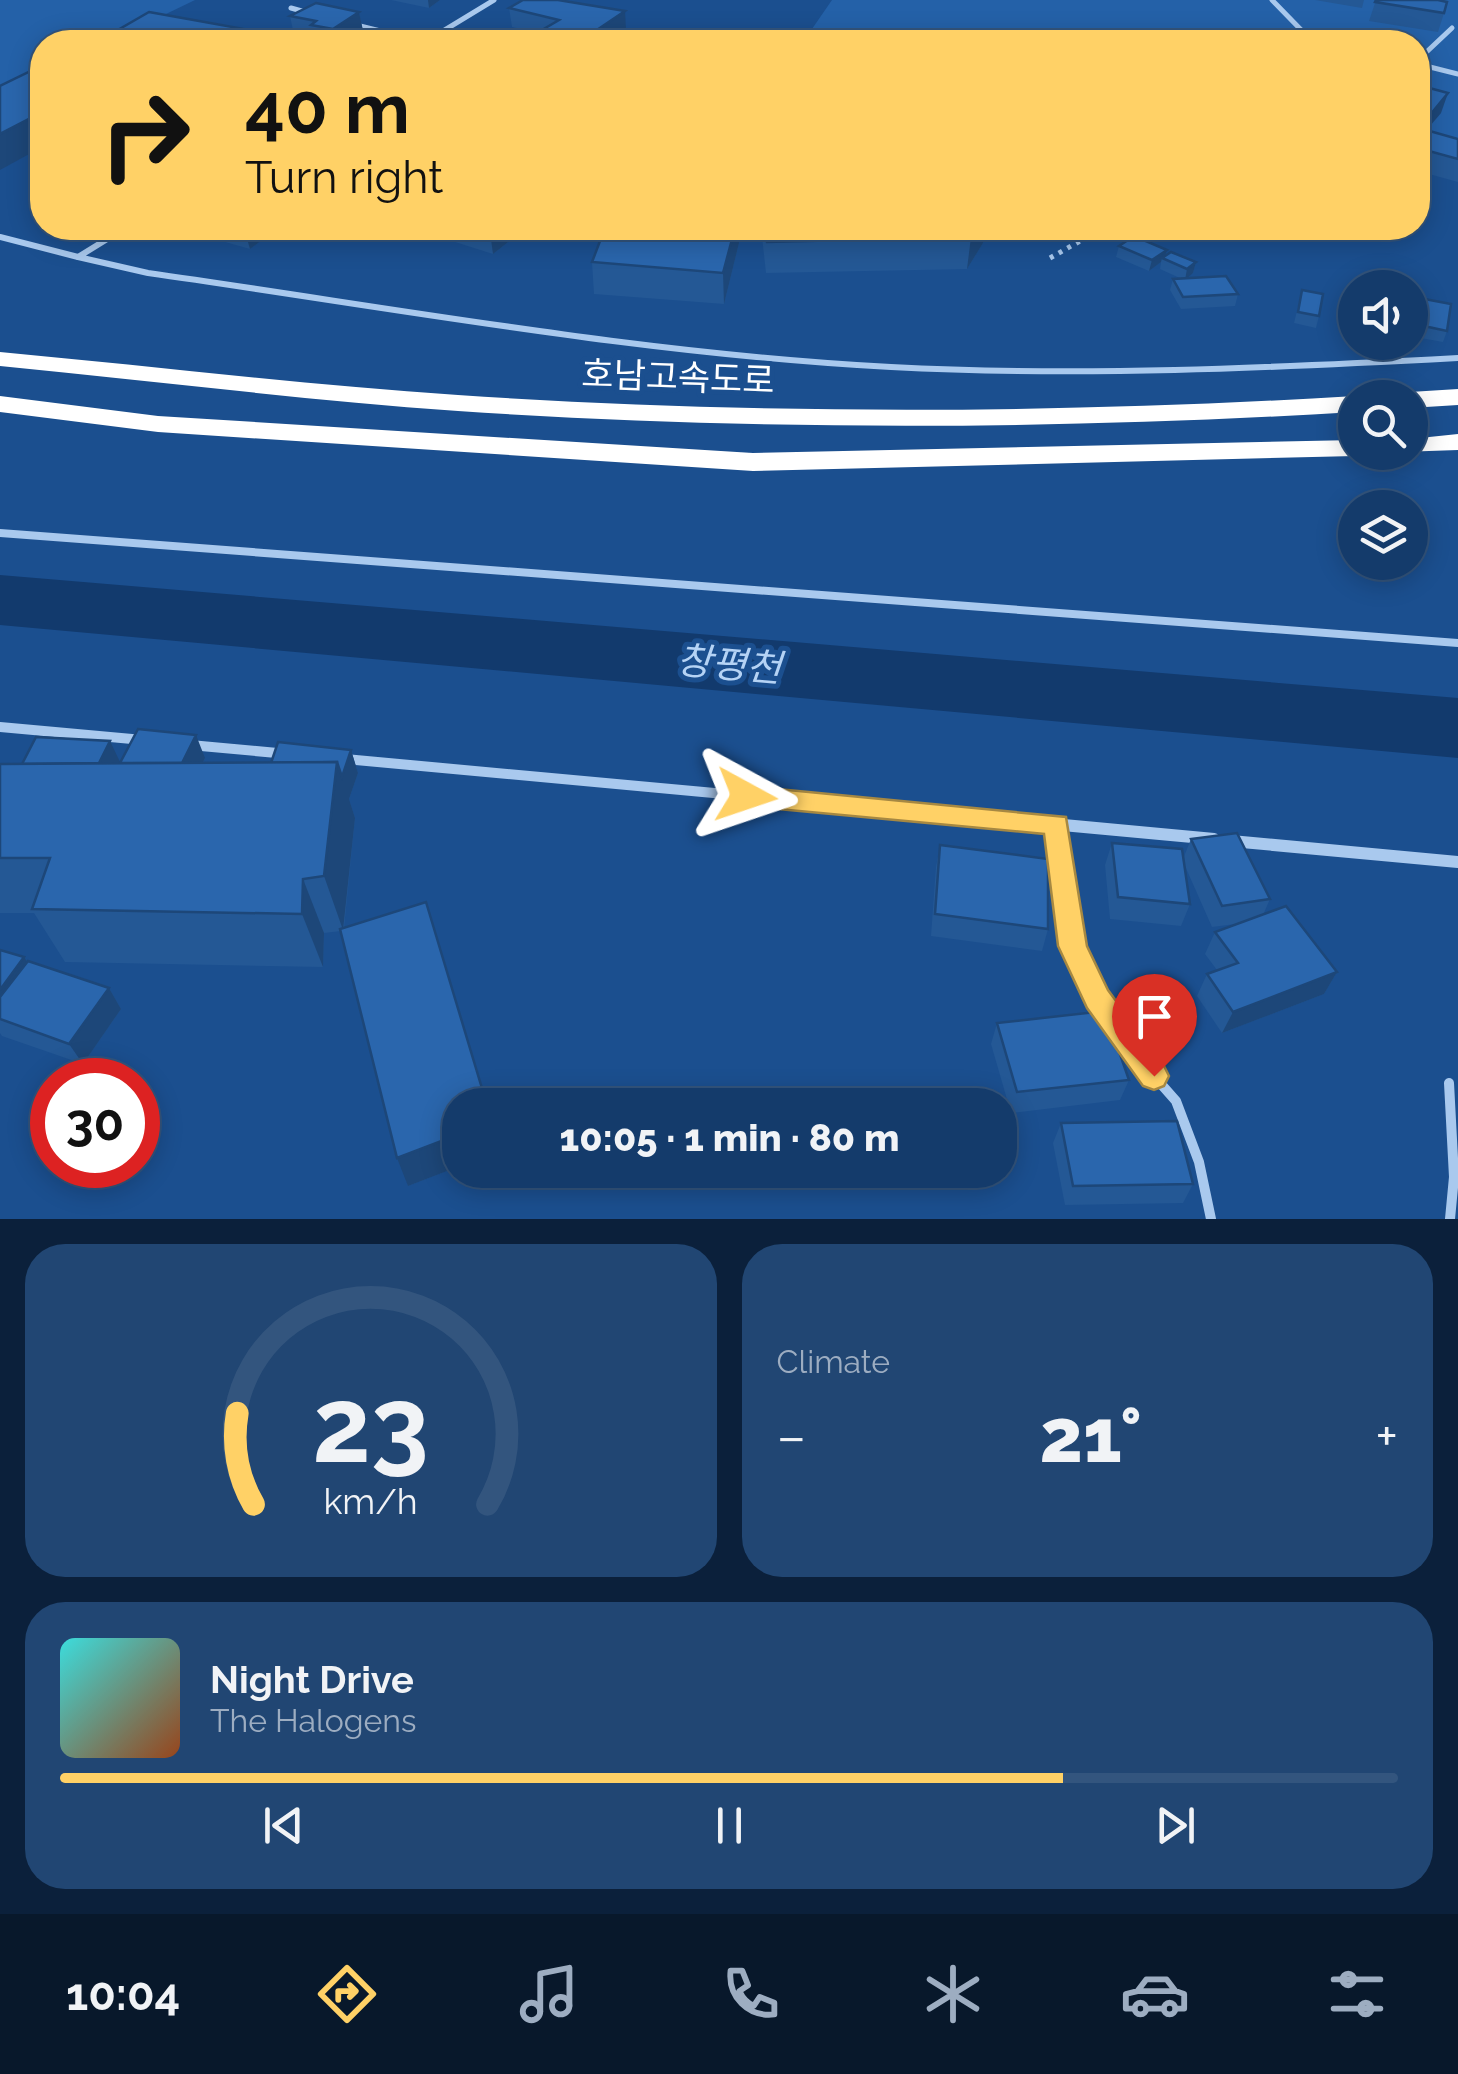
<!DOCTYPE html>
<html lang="en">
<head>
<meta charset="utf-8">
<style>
	:root { --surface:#143b6b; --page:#214673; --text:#f1f3f6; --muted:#9dadc1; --line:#33557e; --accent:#ffd166 }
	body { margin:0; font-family:Raleway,"Noto Sans KR",sans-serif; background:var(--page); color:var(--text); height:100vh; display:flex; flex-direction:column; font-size:38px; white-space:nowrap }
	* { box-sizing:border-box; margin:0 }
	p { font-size:32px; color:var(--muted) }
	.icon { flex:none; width:55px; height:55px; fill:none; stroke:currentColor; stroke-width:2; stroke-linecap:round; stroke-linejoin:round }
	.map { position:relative; height:1219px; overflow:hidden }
	.drawer { display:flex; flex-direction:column; gap:25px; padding:25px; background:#0b203b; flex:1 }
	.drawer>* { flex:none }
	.guide { position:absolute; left:30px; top:30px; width:1400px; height:210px; border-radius:40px; box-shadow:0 5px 25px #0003,0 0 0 2px var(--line); background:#ffd166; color:#111; overflow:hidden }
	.buttons { position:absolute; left:1338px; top:270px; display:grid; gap:20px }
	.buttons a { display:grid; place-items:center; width:90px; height:90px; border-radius:50%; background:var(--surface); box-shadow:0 5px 25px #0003,0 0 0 2px var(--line); font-size:50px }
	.speed { position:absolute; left:30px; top:1058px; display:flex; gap:20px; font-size:50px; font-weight:700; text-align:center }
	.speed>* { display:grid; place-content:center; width:130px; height:130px; border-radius:50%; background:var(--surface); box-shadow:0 5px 25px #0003,0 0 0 2px var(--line); line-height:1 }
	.speed .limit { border:15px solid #d22; background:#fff; color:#111 }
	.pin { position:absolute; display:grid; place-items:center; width:85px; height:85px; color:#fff; margin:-102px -42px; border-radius:50% 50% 50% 0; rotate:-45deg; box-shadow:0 0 10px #0007 }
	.pin .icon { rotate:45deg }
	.me { position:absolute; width:110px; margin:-55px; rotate:95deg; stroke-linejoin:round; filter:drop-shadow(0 0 8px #0008) }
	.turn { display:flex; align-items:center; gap:35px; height:210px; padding:0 50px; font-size:45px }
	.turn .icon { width:130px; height:130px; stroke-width:2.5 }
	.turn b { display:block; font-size:70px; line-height:85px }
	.big { font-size:75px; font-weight:800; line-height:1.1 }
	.drawer .tile { flex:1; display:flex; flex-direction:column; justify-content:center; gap:15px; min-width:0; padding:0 35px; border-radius:40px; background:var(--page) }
	.drawer .dial { align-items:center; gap:0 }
	.dial svg { height:260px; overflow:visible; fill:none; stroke:var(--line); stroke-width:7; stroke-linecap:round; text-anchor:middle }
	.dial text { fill:var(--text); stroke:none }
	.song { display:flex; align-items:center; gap:30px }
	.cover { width:120px; height:120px; border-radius:15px; background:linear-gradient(135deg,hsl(180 70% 55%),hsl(20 70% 35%)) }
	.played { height:10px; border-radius:5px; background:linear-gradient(90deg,var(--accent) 75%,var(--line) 75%) }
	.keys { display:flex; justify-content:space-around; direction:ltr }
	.heat { display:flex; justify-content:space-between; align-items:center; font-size:55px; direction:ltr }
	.drawer .tiles { flex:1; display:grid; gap:25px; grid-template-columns:1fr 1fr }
	.tile:last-child { grid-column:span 2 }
	.trip { position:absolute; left:442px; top:1088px; width:575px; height:100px; border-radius:40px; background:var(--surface); box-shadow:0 5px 25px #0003,0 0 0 2px var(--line); font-weight:800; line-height:100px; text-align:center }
	.tabs { display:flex; height:160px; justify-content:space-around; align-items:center; background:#08182b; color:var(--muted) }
	.tabs .icon { width:70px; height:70px }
	.tabs .selected { color:var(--accent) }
	.tabs b { font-size:45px; color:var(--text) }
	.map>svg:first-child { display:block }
</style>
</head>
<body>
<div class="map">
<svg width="1458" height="1219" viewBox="0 0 1458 1219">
	<rect width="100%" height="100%" fill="#1b4f8f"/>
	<g fill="#2461a8">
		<polygon points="0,0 195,0 108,42 42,42 42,78 0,100"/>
		<polygon points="832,0 1458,0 1458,173 1418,172 1418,42 803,42"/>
	</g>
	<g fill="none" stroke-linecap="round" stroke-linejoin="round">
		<polygon fill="#123a6d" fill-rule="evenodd" points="0,575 1458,698 1458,758 0,625"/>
		<polyline stroke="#a9c9ee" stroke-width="5" stroke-dasharray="4 6" stroke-linecap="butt" points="1050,258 1103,228"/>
		<g stroke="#a9c9ee" stroke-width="5">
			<polyline points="1272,0 1309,38 1329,42"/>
			<polyline points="291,8 309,13"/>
			<polyline points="352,24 425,42"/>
			<polyline points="425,42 494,0"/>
			<polyline points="1418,60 1452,28"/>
			<polyline points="1418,64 1458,74"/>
		</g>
		<g stroke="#a9c9ee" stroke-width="6">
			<path d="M125,228L78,257L148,273C395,308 642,354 891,367C1080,377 1269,368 1458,358"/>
			<polyline points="0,237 78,257"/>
		</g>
		<polyline stroke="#a9c9ee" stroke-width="8" points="0,533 1458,643"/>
		<g stroke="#a9c9ee" stroke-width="10">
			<polyline points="1056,825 1073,946 1098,999 1131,1050 1176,1101 1199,1162 1211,1219"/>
			<polyline points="1449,1083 1454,1177 1450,1219"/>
		</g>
		<g stroke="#a9c9ee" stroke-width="10">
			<polyline points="0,727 143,740"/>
			<polyline points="190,745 288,754"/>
			<polyline points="345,759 833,804"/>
		</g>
		<g stroke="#a9c9ee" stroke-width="12">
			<polyline points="805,801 1214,839"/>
			<polyline points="1231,841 1458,862"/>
		</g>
		<g fill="#fff" fill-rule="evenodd">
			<path d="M0,352C152,366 305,385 458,395C756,415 1057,414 1355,396L1360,398H1355V412C1057,430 756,431 458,411C305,400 152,381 0,366Z"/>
			<polygon points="1458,389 1458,405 1410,408 1410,398 1399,398 1410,392"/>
			<polygon points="0,396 158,416 753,453 1355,440 1355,452 1365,452 1355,456 753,471 158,432 0,412"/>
			<polygon points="1458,434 1458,450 1400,452 1410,452 1410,439"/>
		</g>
	</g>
	<g fill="#245895">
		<polygon points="391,0 440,0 429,8"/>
		<polygon points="1315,0 1364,0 1362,8"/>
		<polygon points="1376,0 1444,13 1438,32 1369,21"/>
		<polygon points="509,8 626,30 608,42 543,42 542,34 512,27"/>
		<polygon points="359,12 363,31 346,42 315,42 314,39 294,35 290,16"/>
		<polygon points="1418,85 1441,113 1426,131 1458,139 1458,182 1418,171 1418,141 1422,135 1418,134"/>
		<polygon points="202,228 304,228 294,234 277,229 250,249 204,236"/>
		<polygon points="450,228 526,228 493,254 452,241"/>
		<polygon points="761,228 985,228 983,243 967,269 766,273"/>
		<polygon points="739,243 724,304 594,294 592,262"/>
		<polygon points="1119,246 1196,262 1193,273 1186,278 1238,294 1235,306 1181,309 1170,290 1173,279 1182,279 1160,269 1161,262 1149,271 1116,257"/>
		<polygon points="1302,290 1319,316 1316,328 1294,323"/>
		<polygon points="1414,297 1447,331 1443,342 1410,336 1410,307"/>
		<polygon points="351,750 358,773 349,799 355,818 344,928 460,1105 460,1166 408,1186 341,931 324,933 323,967 65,962 34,913 0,913 0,764 120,762 205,758 203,763 271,763"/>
		<polygon points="1191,839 1270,899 1263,915 1337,972 1324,994 1222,1033 1197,996 1207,974 1217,970 1205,954 1215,932 1236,924 1212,927 1185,866 1190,904 1181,926 1110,919 1105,865 1112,843 1183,859"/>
		<polygon points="940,845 1048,929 1042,951 931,936 936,867"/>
		<polygon points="0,950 24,957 27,962 109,988 121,1009 83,1064 2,1036 0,1033"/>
		<polygon points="997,1023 1129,1080 1120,1100 1011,1113 991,1044"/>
		<polygon points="1061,1123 1193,1184 1183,1203 1065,1205 1053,1143"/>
	</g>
	<g fill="#1d4779">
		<polygon points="428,0 440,0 429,8"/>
		<polygon points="625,11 626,30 608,42 582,42 582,40"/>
		<polygon points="359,12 363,31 346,42 336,42 333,29"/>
		<polygon points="1448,93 1441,113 1422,135 1430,115"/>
		<polygon points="42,112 42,147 0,170 0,134"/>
		<polygon points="244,228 277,228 277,229 250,249"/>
		<polygon points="293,228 304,228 294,234"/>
		<polygon points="496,228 526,228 493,254 490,232"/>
		<polygon points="735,228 739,228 739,243 724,304 723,273"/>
		<polygon points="978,228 985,228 983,243 967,269 971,237"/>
		<polygon points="1167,250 1164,259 1162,258 1161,262 1149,271 1152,260"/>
		<polygon points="1196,262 1193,273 1185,280 1187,269"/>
		<polygon points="196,735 205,758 185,800 175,777"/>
		<polygon points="110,741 121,764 89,784"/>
		<polygon points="351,750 358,773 349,799 355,818 343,930 324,876 337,762"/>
		<polygon points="303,879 324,933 323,967 302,914"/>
		<polygon points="24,957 39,979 0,1019 0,990"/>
		<polygon points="1337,972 1324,994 1222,1033 1233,1012"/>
		<polygon points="109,988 121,1009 83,1064 69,1044"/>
		<polygon points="460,1134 460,1166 408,1186 397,1158"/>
	</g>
	<g fill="#2a66ad" stroke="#1d4779" stroke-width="2.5">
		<polygon points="523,0 558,0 625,11 582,40 542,30 559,20 509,8"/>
		<polygon points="1376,0 1438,0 1447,2 1444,13 1375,2"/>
		<polygon points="316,3 359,12 333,29 311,25 316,21 290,16"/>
		<polygon points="149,12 282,36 273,42 97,42"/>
		<polygon points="41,66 42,112 0,134 0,86"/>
		<polygon points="1418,85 1448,93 1430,115 1418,112"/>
		<polygon points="1426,130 1458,139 1458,159 1418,148 1418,141"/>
		<polygon points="475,228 496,228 490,232"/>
		<polygon points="605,228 735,228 723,273 592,262"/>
		<polygon points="765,228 978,228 971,237 767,242"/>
		<polygon points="1134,236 1167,250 1152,260 1119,246"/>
		<polygon points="1171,252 1196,262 1187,269 1162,258"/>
		<polygon points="1226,276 1238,294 1183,297 1173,279"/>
		<polygon points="1302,290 1323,294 1319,316 1298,312"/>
		<polygon points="1414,297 1451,304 1447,331 1410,323"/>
		<polygon points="138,729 196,735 182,763 120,763"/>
		<polygon points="36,737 110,741 99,763 22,764"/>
		<polygon points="278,742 351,750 342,777 337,762 271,763"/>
		<polygon points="337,762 324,876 303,879 302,914 32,909 50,858 0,858 0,764"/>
		<polygon points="1237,833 1270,899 1222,906 1191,839"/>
		<polygon points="1112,843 1182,849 1190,904 1118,897"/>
		<polygon points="940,845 1048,859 1048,929 935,914"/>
		<polygon points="426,902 487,1105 460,1105 460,1134 397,1158 340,929"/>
		<polygon points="1286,906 1337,972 1233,1012 1207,974 1238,963 1215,932"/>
		<polygon points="0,950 24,957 0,990"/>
		<polygon points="28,961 109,988 69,1044 0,1019 0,997"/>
		<polygon points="1105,1011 1129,1080 1017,1092 997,1023"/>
		<polygon points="1177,1121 1193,1184 1073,1186 1061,1123"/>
	</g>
	<polygon fill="#ffd166" stroke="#a68842" stroke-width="2.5" points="746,786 1066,817 1087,946 1108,990 1164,1066 1169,1076 1164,1086 1154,1090 1143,1086 1087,1008 1058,946 1044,834 746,806 733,796"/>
	<g text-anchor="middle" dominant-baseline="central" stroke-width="10" stroke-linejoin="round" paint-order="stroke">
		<g font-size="35" fill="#fff" stroke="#1b4f8f">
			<text transform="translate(678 377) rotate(2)">호남고속도로</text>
		</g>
		<g font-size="38" font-style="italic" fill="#b5d3f5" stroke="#1b4f8f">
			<text transform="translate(729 664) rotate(5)">창평천</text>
		</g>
	</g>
</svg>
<div class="buttons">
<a><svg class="icon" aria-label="sound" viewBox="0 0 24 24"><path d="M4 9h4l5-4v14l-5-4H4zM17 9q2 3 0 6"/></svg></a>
<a><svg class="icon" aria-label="search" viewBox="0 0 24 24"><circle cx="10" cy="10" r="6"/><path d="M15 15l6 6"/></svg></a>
<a><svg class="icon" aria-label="layers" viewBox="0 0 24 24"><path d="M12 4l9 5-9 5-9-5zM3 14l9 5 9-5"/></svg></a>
</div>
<div class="speed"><div class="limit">30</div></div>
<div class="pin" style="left:1154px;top:1076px;background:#d93025"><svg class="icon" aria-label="arrive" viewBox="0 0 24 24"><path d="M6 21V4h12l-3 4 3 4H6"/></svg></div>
<svg class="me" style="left:746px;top:796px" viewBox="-20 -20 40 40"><path d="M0-17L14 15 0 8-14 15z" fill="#ffd166" stroke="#fff" stroke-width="4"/></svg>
<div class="trip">10:05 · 1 min · 80 m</div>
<div class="guide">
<div class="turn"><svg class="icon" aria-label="right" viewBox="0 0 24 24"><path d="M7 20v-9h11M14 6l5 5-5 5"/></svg><div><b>40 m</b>Turn right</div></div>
</div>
</div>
<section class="drawer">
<div class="tiles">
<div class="tile dial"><svg viewBox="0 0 100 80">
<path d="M14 69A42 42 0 1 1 86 69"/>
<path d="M14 69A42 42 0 0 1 9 41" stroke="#ffd166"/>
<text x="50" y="56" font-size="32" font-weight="700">23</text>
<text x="50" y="72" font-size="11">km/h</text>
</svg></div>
<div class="tile"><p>Climate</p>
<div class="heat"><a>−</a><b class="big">21°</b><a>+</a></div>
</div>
<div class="tile">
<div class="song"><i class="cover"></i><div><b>Night Drive</b><p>The Halogens</p></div></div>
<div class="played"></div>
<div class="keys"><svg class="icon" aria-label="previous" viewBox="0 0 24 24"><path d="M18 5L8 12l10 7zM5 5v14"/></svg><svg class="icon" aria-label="pause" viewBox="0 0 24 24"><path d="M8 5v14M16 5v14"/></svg><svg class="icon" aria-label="next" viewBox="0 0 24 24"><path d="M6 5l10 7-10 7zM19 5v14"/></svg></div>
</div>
</div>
</section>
<nav class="tabs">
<b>10:04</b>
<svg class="icon selected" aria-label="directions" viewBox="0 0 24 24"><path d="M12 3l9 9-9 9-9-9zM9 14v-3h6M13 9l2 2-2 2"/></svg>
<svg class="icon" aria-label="music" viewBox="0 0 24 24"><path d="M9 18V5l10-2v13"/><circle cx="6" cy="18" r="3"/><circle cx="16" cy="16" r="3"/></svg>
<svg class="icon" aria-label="phone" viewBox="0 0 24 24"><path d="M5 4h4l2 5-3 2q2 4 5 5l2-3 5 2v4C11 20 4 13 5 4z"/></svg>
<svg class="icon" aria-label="climate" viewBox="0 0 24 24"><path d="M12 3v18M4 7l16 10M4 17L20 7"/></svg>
<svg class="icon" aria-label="car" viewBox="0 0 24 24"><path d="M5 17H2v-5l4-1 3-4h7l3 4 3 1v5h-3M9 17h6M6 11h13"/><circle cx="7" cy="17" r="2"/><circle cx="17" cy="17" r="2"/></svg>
<svg class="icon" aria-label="filters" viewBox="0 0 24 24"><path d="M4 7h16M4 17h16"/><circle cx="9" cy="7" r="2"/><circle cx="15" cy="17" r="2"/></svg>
</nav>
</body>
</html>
